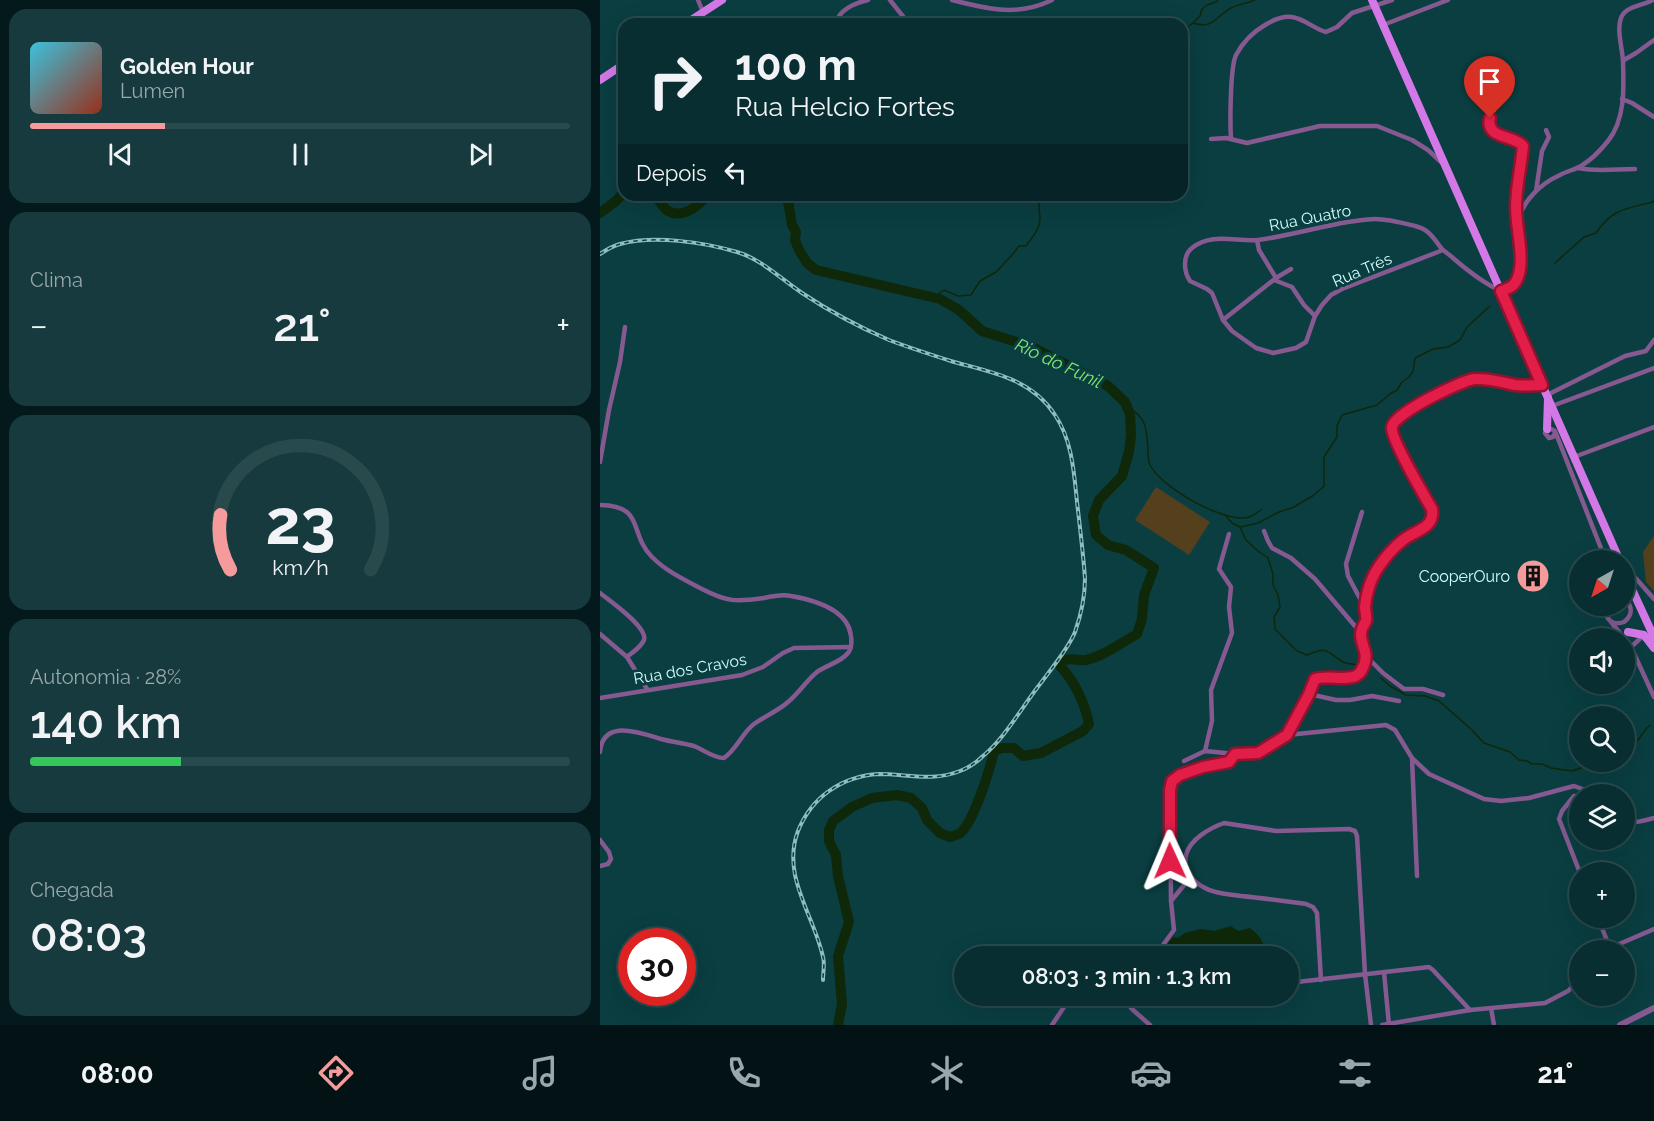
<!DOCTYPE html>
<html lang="pt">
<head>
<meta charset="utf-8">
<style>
	:root { --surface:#082e31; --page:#163a3d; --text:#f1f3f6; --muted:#98a8ab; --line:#294a4d; --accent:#f59b9b }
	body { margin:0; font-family:Raleway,sans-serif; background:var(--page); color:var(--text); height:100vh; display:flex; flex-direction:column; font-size:22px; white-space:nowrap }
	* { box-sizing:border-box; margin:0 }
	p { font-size:20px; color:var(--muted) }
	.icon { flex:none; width:33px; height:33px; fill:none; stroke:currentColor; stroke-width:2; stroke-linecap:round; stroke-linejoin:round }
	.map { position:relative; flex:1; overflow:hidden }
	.sheet { display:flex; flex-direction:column; gap:9px; padding:9px; background:#04191b; width:600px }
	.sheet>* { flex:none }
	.top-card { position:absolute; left:18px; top:18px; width:570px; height:183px; border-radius:18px; box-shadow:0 6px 24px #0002,0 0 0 2px var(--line); background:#082e31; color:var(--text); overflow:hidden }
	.needle { width:39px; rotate:219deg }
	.buttons { position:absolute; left:969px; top:550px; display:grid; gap:12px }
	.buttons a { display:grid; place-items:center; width:66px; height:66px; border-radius:50%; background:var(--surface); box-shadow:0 6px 24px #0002,0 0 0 2px var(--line); font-size:30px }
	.speed { position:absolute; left:18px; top:928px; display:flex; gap:12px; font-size:30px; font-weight:700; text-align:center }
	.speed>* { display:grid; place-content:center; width:78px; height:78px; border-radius:50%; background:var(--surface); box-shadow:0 6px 24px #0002,0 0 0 2px var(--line); line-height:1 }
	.speed .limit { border:9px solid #d22; background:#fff; color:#111 }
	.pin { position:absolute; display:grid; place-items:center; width:51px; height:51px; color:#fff; margin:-62px -26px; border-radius:50% 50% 50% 0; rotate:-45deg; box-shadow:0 0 6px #0007 }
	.pin .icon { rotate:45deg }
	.me { position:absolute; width:66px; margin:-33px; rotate:359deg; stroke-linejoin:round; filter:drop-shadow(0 0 4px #0008) }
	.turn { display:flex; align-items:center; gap:21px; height:126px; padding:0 18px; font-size:27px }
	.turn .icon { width:78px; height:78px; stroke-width:2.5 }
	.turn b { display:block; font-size:42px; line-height:51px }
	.then { display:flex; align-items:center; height:57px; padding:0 18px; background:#0003; gap:12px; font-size:22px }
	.big { font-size:45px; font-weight:600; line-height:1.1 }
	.sheet .tile { flex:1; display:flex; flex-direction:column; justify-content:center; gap:9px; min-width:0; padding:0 21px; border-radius:18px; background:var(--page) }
	.sheet .dial { align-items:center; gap:0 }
	.dial svg { height:156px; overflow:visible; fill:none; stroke:var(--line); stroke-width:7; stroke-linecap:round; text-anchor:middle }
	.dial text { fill:var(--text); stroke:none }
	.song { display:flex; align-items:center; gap:18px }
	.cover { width:72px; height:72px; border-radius:9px; background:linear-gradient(135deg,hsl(190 70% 55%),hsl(10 70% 35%)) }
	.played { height:6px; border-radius:3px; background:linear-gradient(90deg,var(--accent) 25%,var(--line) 25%) }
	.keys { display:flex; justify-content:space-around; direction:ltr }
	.heat { display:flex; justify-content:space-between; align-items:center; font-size:33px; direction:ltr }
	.charge { height:9px; border-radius:4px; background:linear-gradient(90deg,#34c759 28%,var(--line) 0) }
	.trip { position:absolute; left:354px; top:946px; width:345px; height:60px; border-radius:30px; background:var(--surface); box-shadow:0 6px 24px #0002,0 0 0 2px var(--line); font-weight:600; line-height:60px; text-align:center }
	.tab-bar { display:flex; height:96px; justify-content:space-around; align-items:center; background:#031214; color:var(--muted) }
	.tab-bar .icon { width:42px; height:42px }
	.tab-bar .current { color:var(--accent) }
	.tab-bar b { font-size:27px; color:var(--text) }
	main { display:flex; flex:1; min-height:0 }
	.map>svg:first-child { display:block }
</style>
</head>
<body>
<main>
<section class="sheet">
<div class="tile">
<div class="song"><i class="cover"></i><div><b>Golden Hour</b><p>Lumen</p></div></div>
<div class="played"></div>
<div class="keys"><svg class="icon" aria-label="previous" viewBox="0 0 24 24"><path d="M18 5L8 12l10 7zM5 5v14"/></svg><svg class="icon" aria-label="pause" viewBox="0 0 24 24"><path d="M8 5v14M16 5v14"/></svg><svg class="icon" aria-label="next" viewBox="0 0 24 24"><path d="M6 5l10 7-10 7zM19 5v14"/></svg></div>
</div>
<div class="tile"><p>Clima</p>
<div class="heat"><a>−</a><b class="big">21°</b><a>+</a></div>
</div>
<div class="tile dial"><svg viewBox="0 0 100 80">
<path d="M14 69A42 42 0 1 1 86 69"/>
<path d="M14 69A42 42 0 0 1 9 41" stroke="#f59b9b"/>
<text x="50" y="56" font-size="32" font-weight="700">23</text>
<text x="50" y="72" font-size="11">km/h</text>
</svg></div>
<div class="tile"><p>Autonomia · 28%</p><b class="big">140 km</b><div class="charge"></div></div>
<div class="tile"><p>Chegada</p><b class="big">08:03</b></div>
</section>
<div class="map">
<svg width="1054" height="1025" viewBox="0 0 1054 1025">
	<rect width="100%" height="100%" fill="#0a3e41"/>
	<g fill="#54401d">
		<polygon points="556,487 610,522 589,555 535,520"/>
		<polygon points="1054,536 1054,591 1046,582 1043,552"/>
	</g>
	<path fill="#0f2809" d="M631,926L638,931L650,928C662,938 664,942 666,957H569L568,943L573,937L578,938L585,933L601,929L614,931Z"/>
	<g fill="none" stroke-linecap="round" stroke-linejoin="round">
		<g stroke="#0f2809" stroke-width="1.5">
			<polyline points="594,22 600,16 602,9 607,5 616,2 618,0"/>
			<path d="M582,31L593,23C613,30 616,16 631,8C639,4 646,4 655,0"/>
			<polyline points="24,131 20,135 24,152"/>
			<path d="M955,263L984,237L996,233C1013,208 1026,209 1053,202L1054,200"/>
			<path d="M334,297L344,290L358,296L371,295L380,281L396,272L413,254L419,246H426C432,237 439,231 440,220C440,209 437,207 441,195"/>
			<path d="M528,408C547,416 547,432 548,451C548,456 548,460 550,465C561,487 624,524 649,517C653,516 658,512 661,510"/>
			<path d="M625,515L632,523L640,527L646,540L658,551L668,558L673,574V585L678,595L680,607L674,617L675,629L697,651L707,655C729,645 726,652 743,662C747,664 753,664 758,665"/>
			<polyline points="640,527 658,523 679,512 694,507 714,495 724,486 724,457 737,437 737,426 742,415 777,405 790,394 797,390 802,382 809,377 813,371 815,358 833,349 848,347 860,340 867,327 890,306"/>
			<polyline points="781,678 790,686 806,695 825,696 839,701 872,730 884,743 910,752 919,760 927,761 932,764 942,764 951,768 972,771 984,767 989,762"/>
			<path d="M1024,746C1044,742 1037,736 1050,725"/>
			<polyline points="1002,762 1005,762"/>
		</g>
		<g stroke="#0f2809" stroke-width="10">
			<path d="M55,195C59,200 63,208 68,211C83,219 99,205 108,195"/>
			<path d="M187,195L192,225L196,232L195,240L199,250L207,263L216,270L340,299L359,310L382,331L432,347L508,386L525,402L530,414L531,435L529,452L522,476L499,500L493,516L496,535L508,545L526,550L554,568L544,595L542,619L537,634C521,643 504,656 486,660C478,661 471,657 463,661L461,667C475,682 485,704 489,724L483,731L441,753L423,756L414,748H402L394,751C390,769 373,825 359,834C356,835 353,836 350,837L340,833L327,820L322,808L311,798L297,795L272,798L252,807L233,821L229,830V841L236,855L238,876L249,922L238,956L242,1004L238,1025"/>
			<polyline points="0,213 16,201 24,192"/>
		</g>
		<g stroke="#865a90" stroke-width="4.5">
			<polyline points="98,0 103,12"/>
			<polyline points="290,0 309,24"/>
			<path d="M352,0C388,9 417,17 452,0"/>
			<path d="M236,24C238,10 255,3 268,0"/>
			<polyline points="783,25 848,0"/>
			<polyline points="1024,60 1036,53 1054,40"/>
			<polyline points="1022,99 1032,103 1054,117"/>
			<polyline points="611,139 626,138 647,143 720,126 777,126 812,140 828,150 841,162"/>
			<path d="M631,139C630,124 630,67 636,55C643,42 653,32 665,25C673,20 683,16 692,17C705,19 714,29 726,32L737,27L752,13L792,0"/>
			<path d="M978,168C997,172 1015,169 1035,169"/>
			<polyline points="936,191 942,151 949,137 946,130"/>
			<path d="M918,220C924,200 940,184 960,175C967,171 974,170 981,166C991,160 1000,151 1008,141C1025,120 1024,89 1023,62C1023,49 1014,24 1024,13C1030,6 1044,5 1053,0"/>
			<polyline points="657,240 659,250 676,278"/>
			<path d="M843,250L742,289L731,295L722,305L715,316L706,342L696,348L673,353L656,348L632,331L623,320L612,293L607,289L590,281C584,272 582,256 592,248C611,232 636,242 658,240C688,236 718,227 748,222C757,221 766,219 775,219C788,219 803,223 815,226C829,229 834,239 842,249C845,252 850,255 853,258C868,271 883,283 901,291C910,288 915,286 918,277C925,259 916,228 916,207C916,187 921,167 923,146C913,134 894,142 889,122L895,107"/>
			<polyline points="674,280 692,287 704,305 715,316"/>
			<polyline points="623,320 676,278 691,269"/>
			<polyline points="947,395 1025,356 1046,351 1054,340"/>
			<polyline points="952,406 1054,368"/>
			<polyline points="955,433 953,437 949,438 945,433 949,428 955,431 1006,561"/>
			<polyline points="974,457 1054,427"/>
			<polyline points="0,462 9,410 20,362 25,327"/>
			<path d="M0,505C46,506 28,533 52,557C67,572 85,580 102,589C127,602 136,602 164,598C173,596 182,594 191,596C214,600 248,609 251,636C252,643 252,648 248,653C240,663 226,665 217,672C206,681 199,693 188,702C178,711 165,716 154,724C142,733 137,749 124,758C113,758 104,750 94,746C83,743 72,742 61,739C41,733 3,718 0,752"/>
			<polyline points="664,531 668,541 672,548 691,558 715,579 760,632 767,657 783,673 804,689 823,689 843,695"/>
			<polyline points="1024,565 1054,599"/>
			<path d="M0,593C10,601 48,627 44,640C41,647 33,652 27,657"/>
			<path d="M1006,606L1004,610C1007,620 1013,626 1024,622C1033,615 1033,606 1024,599"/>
			<path d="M765,608C771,582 776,566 796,546C799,543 803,540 806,537C818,530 834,527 832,509C825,496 790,437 792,427C794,413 860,381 874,380C890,378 900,382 915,385C924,386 933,385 942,385"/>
			<polyline points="1011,622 1031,647 1054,697"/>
			<polyline points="760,632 766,619 765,608 748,576 746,564 762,512"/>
			<polyline points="0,634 27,657 47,689"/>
			<polyline points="1031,647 1044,635"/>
			<polyline points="709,694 736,700 750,700 772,696 799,701"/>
			<polyline points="0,698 142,675 163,667 183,653 194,648 251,647"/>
			<polyline points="687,735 786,725 795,730 812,758 829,774 884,799 901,801 929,798 974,786 985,790 993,795"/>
			<polyline points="605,751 612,721 611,690 632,633 629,607 631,587 619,569 629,534"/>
			<polyline points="812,758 817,876"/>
			<polyline points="584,761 605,751 635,754"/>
			<polyline points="980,796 974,796 962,811 959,819 980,873"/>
			<path d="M1024,820C1034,824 1044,821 1054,818"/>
			<polyline points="0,840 9,852 11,859 8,864 0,866"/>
			<polyline points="571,901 590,878"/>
			<polyline points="998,918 1010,948"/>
			<polyline points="1007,951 1010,948 1054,929"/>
			<path d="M565,957L563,945L574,930L571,901L570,790C571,785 572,781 576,777C587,769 615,764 629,762L635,754L659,753L687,735L709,694L715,679C727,675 754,683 762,671C764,668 765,661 767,657"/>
			<polyline points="784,972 789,1025"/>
			<path d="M721,980L717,913L713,907L706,904C684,901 663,898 641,896C629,894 615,894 605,888C592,881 583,870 586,855C590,839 610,828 624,823L676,831L749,829L755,831L757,836L765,974L771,1025"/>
			<polyline points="688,983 829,967 833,970 870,1010"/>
			<polyline points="521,996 533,1010 550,1025"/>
			<polyline points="891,1008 894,1025"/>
			<polyline points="452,1025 464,1007 466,996"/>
			<polyline points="782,1025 870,1010 945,1003 968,991 980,979"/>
		</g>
		<polyline stroke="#865a90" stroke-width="6" points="1020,1025 1054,1008"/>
		<g stroke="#d478e8" stroke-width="8">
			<polyline points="772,0 1020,561"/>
			<polyline points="85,24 122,0"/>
			<polyline points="0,80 24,64"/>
			<polyline points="947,429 948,398"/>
			<polyline points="1024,572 1054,637"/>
			<polyline points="1028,632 1044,635 1054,648"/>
		</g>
		<g stroke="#8fbdbf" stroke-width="4">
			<path id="rail" d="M0,254C6,250 13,246 20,244C54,235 103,242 137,252C161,259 181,279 202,293C229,311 259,327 289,340C310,348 332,355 354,362C391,372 432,379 455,415C472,440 474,472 477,502C480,527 483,553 485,578C485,597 481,615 475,632C469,648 448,673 437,688C421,709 403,740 383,756C377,762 368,768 360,771C333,782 307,774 279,774C243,776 212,796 198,831C181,876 214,915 223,957C225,964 223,972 223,980"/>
		</g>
		<use href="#rail" stroke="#0a3e41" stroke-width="1.5" stroke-dasharray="4.5" stroke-linecap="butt"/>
	</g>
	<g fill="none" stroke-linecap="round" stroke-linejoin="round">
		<g stroke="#92132f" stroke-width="15">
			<path id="route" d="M570,861V790L572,781L580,775L603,767L629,762L635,754L658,753L687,735L709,694L715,679C728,675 743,681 756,676C761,673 762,670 764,665C769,652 761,646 761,634C761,629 764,625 766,621C767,616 765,612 765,607C766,594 771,578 778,568C785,557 793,548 803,540C815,530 835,529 832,509C825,497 790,437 792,427C794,413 861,381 874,379C889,378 901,382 915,385C924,386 933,385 942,385L901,291C910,288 915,286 918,277C925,259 916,228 916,207C916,187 921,167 923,146C914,135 885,139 890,118"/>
		</g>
		<use href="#route" stroke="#e11d48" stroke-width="10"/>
	</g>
	<defs>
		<g id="building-disc" transform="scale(1.725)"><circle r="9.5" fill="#f59b9b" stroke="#0a3e41"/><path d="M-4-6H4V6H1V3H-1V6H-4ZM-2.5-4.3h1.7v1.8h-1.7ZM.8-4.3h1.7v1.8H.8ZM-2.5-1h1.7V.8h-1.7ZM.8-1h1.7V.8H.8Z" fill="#111"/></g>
	</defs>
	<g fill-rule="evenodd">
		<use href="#building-disc" x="933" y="576"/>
	</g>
	<g text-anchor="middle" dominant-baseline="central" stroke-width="6" stroke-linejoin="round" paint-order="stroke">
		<g font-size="16" fill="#d1fcfe" stroke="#0a3e41">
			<text transform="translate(710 218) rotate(-11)">Rua Quatro</text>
			<text transform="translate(762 270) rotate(-23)">Rua Três</text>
			<text transform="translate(90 669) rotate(-10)">Rua dos Cravos</text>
		</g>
		<g font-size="16" fill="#d1fcfe" stroke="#0a3e41" text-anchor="end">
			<text x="910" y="576">CooperOuro</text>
		</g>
		<g font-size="18" font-style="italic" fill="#82e56c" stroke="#0a3e41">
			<text transform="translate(459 363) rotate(25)">Rio do Funil</text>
		</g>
	</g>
</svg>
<div class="buttons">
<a><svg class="needle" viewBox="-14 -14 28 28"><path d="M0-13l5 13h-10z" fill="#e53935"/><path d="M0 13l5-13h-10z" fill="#98a8ab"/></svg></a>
<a><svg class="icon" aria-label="sound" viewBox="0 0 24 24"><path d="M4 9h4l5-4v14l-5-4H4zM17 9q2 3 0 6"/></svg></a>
<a><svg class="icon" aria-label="search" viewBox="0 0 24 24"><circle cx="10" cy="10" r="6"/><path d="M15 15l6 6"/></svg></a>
<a><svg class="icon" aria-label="layers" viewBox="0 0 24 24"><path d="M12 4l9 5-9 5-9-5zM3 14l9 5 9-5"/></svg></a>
<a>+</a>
<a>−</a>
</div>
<div class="speed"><div class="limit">30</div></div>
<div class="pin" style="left:890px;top:118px;background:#d93025"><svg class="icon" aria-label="arrive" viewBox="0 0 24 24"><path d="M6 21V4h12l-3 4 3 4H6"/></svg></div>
<svg class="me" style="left:570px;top:861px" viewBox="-20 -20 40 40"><path d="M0-17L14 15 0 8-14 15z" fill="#e11d48" stroke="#fff" stroke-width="4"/></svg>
<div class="trip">08:03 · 3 min · 1.3 km</div>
<div class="top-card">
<div class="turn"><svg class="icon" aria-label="right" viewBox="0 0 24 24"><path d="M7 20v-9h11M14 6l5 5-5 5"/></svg><div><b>100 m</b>Rua Helcio Fortes</div></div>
<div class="then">Depois<svg class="icon" aria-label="left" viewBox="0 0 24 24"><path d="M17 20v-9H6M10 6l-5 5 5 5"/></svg></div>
</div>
</div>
</main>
<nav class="tab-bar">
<b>08:00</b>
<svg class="icon current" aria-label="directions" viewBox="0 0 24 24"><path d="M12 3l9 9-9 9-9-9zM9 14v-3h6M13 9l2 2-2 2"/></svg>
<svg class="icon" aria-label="music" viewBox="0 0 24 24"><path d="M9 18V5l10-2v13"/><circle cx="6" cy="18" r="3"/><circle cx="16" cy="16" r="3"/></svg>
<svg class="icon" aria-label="phone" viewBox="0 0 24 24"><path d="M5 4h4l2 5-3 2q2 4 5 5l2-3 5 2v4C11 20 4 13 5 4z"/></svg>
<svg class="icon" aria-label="climate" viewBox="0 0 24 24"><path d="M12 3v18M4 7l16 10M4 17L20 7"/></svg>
<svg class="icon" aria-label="car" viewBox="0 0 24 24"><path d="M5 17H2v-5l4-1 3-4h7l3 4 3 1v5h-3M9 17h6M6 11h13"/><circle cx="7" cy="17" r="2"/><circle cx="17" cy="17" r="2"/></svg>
<svg class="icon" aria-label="filters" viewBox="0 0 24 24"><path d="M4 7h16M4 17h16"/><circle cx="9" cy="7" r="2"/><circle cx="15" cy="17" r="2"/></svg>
<b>21°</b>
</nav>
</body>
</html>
